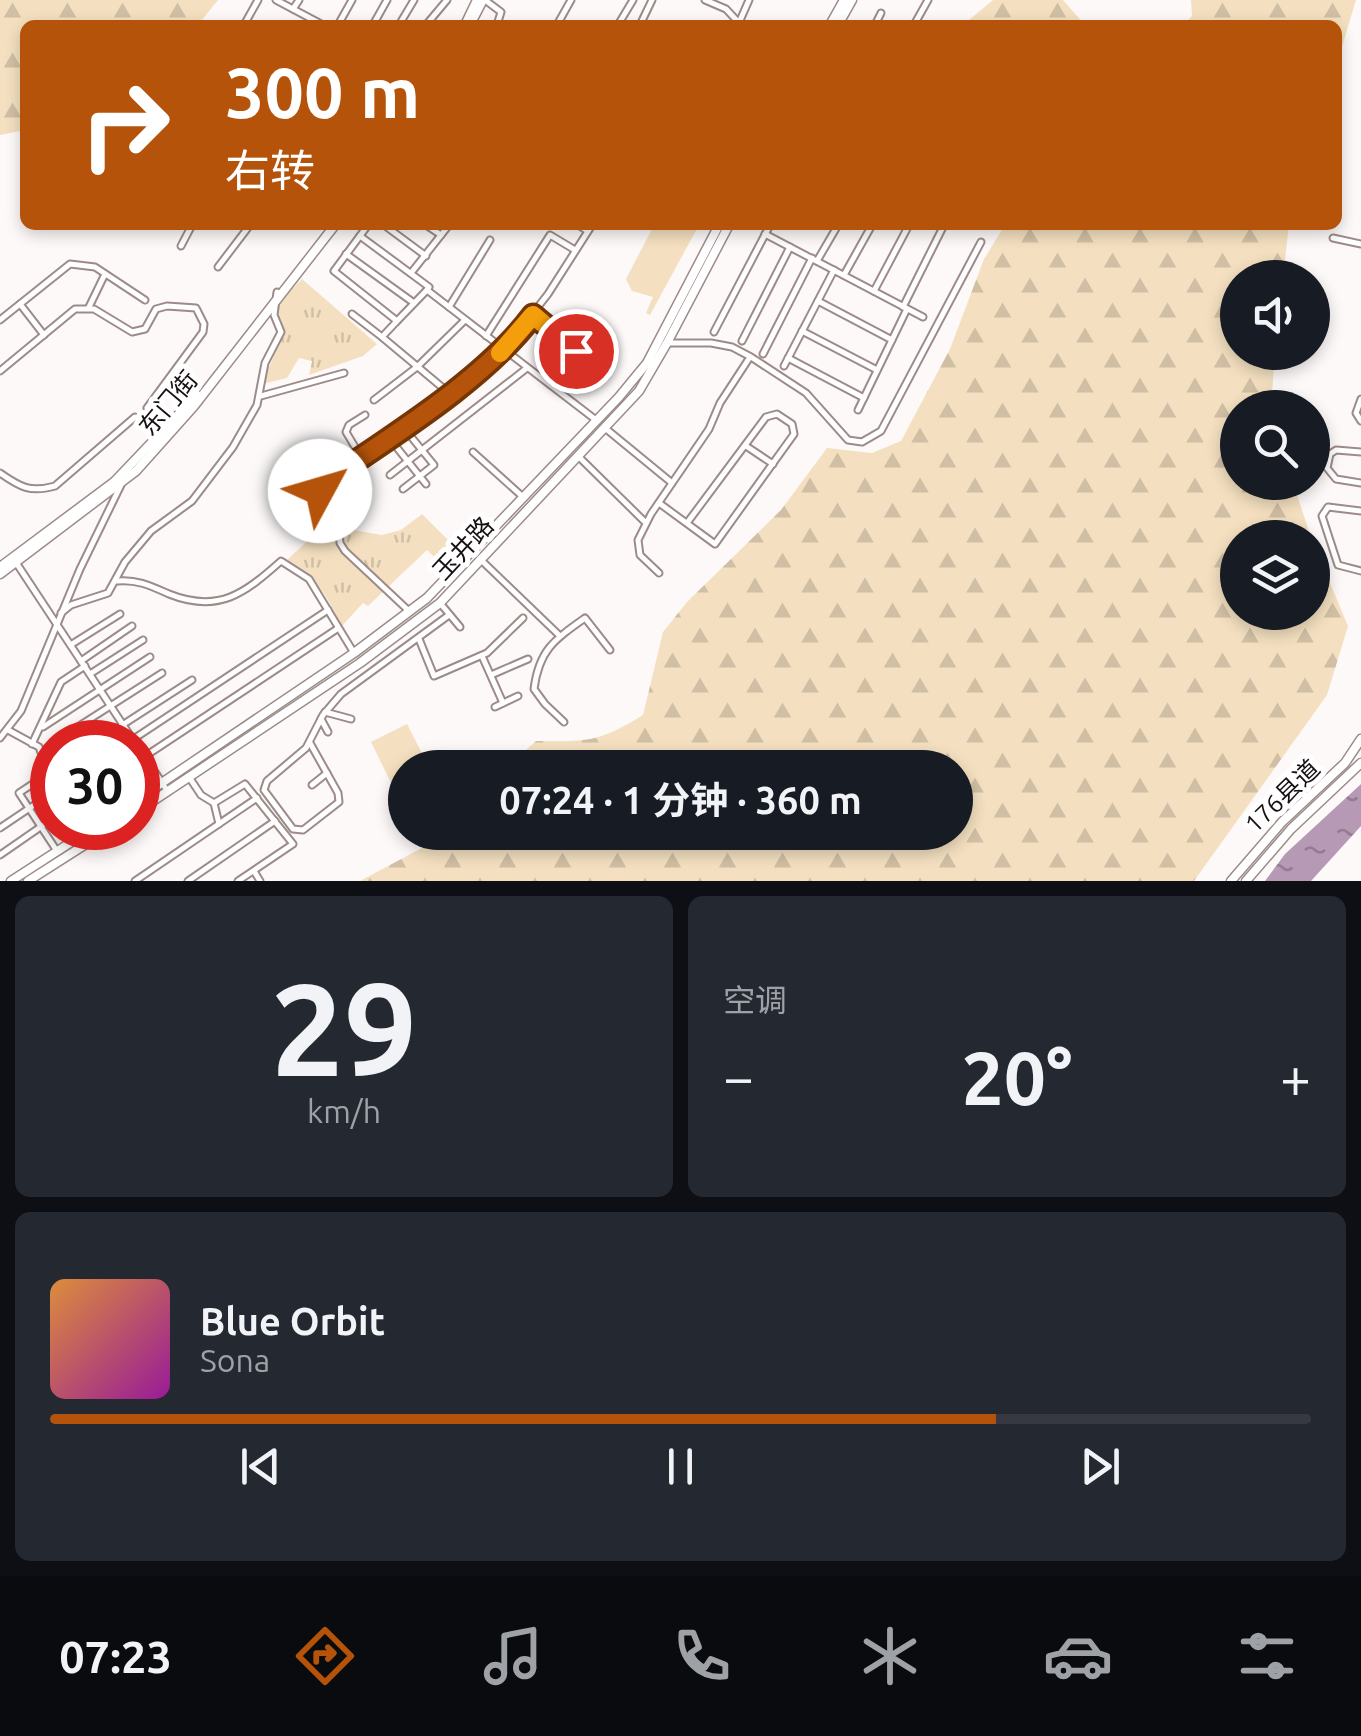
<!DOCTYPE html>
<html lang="zh">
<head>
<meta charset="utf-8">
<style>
	:root { --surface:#171b24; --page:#242831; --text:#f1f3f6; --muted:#9ea1a6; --line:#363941; --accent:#b45309 }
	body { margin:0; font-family:Ubuntu,"Noto Sans SC",sans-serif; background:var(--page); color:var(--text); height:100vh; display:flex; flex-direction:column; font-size:38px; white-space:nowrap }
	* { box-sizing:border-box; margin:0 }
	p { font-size:32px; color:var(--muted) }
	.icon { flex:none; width:55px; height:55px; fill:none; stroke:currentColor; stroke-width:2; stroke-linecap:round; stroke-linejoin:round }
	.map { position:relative; height:881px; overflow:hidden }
	.drawer { display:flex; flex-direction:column; gap:15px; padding:15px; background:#0d0f14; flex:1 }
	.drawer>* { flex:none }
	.guide { position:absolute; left:20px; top:20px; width:1322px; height:210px; border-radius:15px; box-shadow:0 5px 15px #0003; background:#b45309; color:#fff; overflow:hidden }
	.buttons { position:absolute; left:1220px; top:260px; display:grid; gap:20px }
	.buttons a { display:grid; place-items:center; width:110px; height:110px; border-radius:50%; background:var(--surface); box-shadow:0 5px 15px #0003; font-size:50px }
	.speed { position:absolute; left:30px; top:720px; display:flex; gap:20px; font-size:50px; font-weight:700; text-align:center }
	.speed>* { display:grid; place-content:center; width:130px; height:130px; border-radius:50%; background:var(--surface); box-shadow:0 5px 15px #0003; line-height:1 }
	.speed .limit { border:15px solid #d22; background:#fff; color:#111 }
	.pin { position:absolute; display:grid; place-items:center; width:85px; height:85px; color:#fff; margin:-42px; border:5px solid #fff; border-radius:50%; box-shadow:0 2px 10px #0007 }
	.me { position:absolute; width:110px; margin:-55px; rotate:51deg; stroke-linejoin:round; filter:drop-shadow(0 0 8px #0008) }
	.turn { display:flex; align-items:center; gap:35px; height:210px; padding:0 40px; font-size:45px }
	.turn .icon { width:130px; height:130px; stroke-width:2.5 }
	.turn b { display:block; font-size:70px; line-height:85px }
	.big { font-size:75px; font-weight:700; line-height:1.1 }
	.drawer .card { flex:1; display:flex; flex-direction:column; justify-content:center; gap:15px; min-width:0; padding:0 35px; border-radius:15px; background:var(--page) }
	.drawer .dial { align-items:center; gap:0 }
	.dial b { font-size:130px; line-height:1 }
	.song { display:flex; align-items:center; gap:30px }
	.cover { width:120px; height:120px; border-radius:15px; background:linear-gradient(135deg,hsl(30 70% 55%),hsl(300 70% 35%)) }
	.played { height:10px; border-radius:5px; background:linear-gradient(90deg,var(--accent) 75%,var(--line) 75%) }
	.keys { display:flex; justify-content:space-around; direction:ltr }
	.heat { display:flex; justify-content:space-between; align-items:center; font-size:55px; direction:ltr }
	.drawer .tiles { flex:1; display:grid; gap:15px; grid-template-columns:1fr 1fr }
	.card:last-child { grid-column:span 2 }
	.trip { position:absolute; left:388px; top:750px; width:585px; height:100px; border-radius:50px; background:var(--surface); box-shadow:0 5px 15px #0003; font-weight:700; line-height:100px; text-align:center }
	.tab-bar { display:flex; height:160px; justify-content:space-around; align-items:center; background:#090b0e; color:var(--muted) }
	.tab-bar .icon { width:70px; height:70px }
	.tab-bar .current { color:var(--accent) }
	.tab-bar b { font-size:45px; color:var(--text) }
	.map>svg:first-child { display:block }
</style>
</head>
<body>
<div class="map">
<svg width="1361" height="881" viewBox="0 0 1361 881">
	<defs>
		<pattern id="grass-tufts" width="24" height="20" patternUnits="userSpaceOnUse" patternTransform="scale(2.5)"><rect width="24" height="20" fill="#f4e0c0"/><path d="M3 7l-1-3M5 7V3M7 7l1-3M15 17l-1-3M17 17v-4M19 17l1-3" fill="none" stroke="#d0bfa4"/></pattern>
		<pattern id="forest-firs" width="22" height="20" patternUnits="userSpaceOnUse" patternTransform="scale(2.5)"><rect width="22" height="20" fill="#f4e0c0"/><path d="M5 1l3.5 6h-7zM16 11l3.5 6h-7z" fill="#d0bfa4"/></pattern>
		<pattern id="water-ripples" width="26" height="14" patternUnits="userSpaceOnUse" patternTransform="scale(2.5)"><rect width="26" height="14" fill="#b699b4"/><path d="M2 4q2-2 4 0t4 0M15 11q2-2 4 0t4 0" fill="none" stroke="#937b91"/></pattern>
	</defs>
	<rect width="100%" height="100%" fill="#fdf9f9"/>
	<g fill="url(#grass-tufts)">
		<polygon points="302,279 377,344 363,356 309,375 312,361 299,358 287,378 262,384 282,337 277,304"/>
		<path d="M422,514L460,552L447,569L427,550L368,606L363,603L341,627C327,595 318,578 286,561L318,531L336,527L382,535L401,530Z"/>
	</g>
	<g fill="url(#forest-firs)">
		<polygon points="0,0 218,0 198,25 25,25 25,130 0,135"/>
		<polygon points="993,0 1063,0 1085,25 963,25"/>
		<polygon points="1191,0 1356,0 1338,60 1338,25 1183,25 1192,16"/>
		<path d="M1005,225H1289L1283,277L1238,278V352L1275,353L1271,407L1238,408V482L1293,483L1311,537L1238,538V612H1312L1313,542L1348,626L1327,695L1194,881H360L450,833L955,832V768L507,767L536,741C587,742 599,742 643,715L663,632L687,602L781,510L827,448L872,453L901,441L950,349L984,259Z"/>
	</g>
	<g fill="#f4e0c0">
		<polygon points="654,225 688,225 690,228 699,225 650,315 646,313 653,297 632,291 626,279"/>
		<polygon points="407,724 429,767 405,768 405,799 400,801 371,742"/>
	</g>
	<polygon fill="url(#water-ripples)" points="1361,784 1361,826 1311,881 1265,881 1285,854"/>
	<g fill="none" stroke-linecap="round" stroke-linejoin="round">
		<g stroke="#9c8b89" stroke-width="9">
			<g id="minor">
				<polyline points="276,0 323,25"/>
				<polyline points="485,0 501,12 497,25"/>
				<polyline points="705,0 726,9 741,25"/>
				<polyline points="293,9 299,0"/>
				<polyline points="244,25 258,0"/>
				<polyline points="338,25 352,0"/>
				<polyline points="373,25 387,0"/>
				<polyline points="399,25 414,0"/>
				<polyline points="426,25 447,0"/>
				<polyline points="557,25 571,0"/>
				<polyline points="618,25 633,0"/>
				<polyline points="640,25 652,0"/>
				<polyline points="738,25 749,0"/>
				<polyline points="875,25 881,13"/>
				<polyline points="914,25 928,0"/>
				<polyline points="368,225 334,271 397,321 427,290 596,420"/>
				<polyline points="384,225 426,256"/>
				<polyline points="426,225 441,235"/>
				<polyline points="578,225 588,231"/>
				<polyline points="765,234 923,317"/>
				<polyline points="360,236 429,287 427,290"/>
				<polyline points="1333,238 1361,244"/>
				<polyline points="181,246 192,225"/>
				<polyline points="346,254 414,303"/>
				<polyline points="817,261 838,225"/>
				<polyline points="218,267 250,225"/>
				<polyline points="411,273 449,225"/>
				<polyline points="844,275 872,225"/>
				<polyline points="874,291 909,225"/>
				<polyline points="818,301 892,340"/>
				<polyline points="20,304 44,335"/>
				<polyline points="89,307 105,274"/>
				<polyline points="449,307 490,240"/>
				<polyline points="903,307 944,225"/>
				<polyline points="352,314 382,337 397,321"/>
				<polyline points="533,315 598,369"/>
				<polyline points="0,320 70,264 95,267 145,300"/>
				<polyline points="802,331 877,370"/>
				<polyline points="714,332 770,225"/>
				<polyline points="486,336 550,235 575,250"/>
				<polyline points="382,337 449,393"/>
				<polyline points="742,341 790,247"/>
				<polyline points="667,343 711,343 732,347 751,357 806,393 848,440 862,442 881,431 981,242"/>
				<polyline points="763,354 812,258"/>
				<polyline points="788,358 864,398"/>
				<polyline points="784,366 834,270"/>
				<polyline points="0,371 75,309 94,309 132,332 145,329 156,309 167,306 196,308 204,324 203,332 147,408 165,426"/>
				<polyline points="261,396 344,373"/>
				<polyline points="1361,399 1356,413 1361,421"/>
				<polyline points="374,400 417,367 465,320"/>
				<polyline points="858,410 907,309"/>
				<polyline points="365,415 349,425 346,432 361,457 390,439 504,350 548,294 592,225"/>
				<polyline points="605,428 672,483"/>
				<polyline points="390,439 426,484"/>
				<polyline points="746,446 773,464"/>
				<polyline points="473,452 523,497"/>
				<polyline points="1361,452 1336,450 1330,454 1327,468 1336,479 1361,483"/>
				<polyline points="579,457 646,523"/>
				<path d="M0,473C20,487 30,493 55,486L135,417L160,434"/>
				<polyline points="390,475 527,368"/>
				<polyline points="403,489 434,465 404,428"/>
				<polyline points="322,493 319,486 361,457"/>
				<polyline points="659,503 715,544 794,434 792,424 777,414 766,417 687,523"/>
				<polyline points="1361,511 1328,507 1322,516 1338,565 1361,571"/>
				<polyline points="339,533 340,543 345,551 410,612"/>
				<polyline points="480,559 560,636"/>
				<polyline points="15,561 133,740"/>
				<polyline points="659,573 640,555 638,540 651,514 709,429 720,403 750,357"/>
				<path d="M117,581C137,579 151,586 169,594C219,614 245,593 281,561L309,579L354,653"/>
				<polyline points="440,603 460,627"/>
				<polyline points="61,613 71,605 108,593 125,562 151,531 192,501 233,447 257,405 265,363 281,332 274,315 277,292"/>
				<polyline points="419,639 434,676 487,653 523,618"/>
				<polyline points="72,644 120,614"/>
				<polyline points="482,656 503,703"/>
				<polyline points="81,661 132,626"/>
				<polyline points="90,674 143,640"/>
				<polyline points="491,675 528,659"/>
				<polyline points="495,707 518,696"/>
				<polyline points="325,712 351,719"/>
				<polyline points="321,719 328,732"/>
				<path d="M564,722L545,704L534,689C539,650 554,640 585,618L610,650"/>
				<polyline points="43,727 150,657"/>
				<polyline points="8,730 39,747 43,758 36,781"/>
				<polyline points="0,738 21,711 80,569 121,485"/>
				<polyline points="54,742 162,673"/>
				<polyline points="96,742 192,680"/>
				<polyline points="129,742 328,610"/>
				<polyline points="310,743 338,793 339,802 303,830 293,829 264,790 267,781 306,748 323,715 341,694 449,615"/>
				<polyline points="32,744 61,682 85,666"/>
				<polyline points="138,746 168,792"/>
				<polyline points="138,761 337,629"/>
				<polyline points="52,771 19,793 57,851"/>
				<polyline points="189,777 201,795 214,803 245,784 293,844 238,881"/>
				<polyline points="312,785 327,773"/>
				<polyline points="214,803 219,824"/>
				<polyline points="0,828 52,793"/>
				<polyline points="0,855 52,819"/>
				<polyline points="254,871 260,881"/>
				<polyline points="135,881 257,798"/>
				<polyline points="188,881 275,821"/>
			</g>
		</g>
		<g stroke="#9c8b89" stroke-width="11">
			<g id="tertiary">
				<polyline points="465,25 477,0"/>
				<polyline points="470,25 483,0"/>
				<polyline points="830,25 844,0"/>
				<polyline points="838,25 852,0"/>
				<polyline points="0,567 114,482 197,395"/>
				<polyline points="0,574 136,471 194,406 335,225"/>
				<polyline points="138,799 354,653 427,598 619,397 647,363 719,225"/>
				<polyline points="138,811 360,663 440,603 639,391 667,343 729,225"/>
				<polyline points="11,881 93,828"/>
				<polyline points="28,881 111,828"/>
			</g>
		</g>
		<g stroke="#9c8b89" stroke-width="11">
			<g id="secondary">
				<polyline points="1231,881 1282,822 1345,763 1361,739"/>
				<polyline points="1246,881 1291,829 1361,763"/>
			</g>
		</g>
		<use href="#minor" stroke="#fff" stroke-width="5"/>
		<use href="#tertiary" stroke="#fff" stroke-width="8"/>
		<use href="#secondary" stroke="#fff" stroke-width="8"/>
	</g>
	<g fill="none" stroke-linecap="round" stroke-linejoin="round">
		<g stroke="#753606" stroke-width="25">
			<path id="route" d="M320,491L319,486C387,439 484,381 533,315L576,351"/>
		</g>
		<use href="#route" stroke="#b45309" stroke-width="18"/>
		<polyline stroke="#f59e0b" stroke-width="18" points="500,353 533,315 546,326"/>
	</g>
	<g text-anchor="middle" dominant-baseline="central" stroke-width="10" stroke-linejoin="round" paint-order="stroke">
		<g font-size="25" fill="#181111" stroke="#fff">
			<text transform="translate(168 403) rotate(-50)">东门街</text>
			<text transform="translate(463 548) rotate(-47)">玉井路</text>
			<text transform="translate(1282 796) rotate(-44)">176县道</text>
		</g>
	</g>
</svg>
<div class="buttons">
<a><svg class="icon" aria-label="sound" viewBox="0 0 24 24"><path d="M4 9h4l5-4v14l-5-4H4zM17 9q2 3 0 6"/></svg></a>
<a><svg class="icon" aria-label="search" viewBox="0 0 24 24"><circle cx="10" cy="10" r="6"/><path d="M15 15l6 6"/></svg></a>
<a><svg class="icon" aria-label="layers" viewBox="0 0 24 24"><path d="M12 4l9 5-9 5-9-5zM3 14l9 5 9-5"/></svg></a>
</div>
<div class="speed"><div class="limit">30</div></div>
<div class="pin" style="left:576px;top:351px;background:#d93025"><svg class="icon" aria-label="arrive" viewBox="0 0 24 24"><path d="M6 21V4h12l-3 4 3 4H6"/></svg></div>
<svg class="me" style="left:320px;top:491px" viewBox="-20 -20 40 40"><circle r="19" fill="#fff"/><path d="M0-13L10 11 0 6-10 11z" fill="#b45309"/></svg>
<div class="trip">07:24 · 1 分钟 · 360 m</div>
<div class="guide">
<div class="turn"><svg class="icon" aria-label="right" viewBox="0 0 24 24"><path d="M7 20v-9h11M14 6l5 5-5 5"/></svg><div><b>300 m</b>右转</div></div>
</div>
</div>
<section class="drawer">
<div class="tiles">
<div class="card dial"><b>29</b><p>km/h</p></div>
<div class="card"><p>空调</p>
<div class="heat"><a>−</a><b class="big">20°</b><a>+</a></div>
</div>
<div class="card">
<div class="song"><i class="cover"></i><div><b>Blue Orbit</b><p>Sona</p></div></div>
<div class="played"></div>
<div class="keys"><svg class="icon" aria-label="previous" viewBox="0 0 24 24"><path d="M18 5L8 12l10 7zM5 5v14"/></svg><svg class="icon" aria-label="pause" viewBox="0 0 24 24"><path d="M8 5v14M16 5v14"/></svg><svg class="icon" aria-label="next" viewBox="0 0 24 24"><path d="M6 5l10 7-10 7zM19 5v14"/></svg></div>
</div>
</div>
</section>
<nav class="tab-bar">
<b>07:23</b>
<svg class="icon current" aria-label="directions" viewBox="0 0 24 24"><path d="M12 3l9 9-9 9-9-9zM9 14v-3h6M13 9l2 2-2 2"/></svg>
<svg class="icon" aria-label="music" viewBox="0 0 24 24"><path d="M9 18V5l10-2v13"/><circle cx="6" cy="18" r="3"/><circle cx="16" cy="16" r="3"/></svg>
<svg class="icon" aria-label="phone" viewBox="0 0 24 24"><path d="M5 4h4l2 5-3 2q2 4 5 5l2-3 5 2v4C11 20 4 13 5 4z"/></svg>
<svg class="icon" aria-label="climate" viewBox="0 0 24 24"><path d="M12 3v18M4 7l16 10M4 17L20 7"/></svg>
<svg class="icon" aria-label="car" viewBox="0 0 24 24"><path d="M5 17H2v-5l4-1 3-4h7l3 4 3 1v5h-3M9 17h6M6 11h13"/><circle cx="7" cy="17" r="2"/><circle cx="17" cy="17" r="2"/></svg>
<svg class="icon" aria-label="filters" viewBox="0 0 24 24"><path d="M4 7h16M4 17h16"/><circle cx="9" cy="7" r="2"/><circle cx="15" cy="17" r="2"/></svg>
</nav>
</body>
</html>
